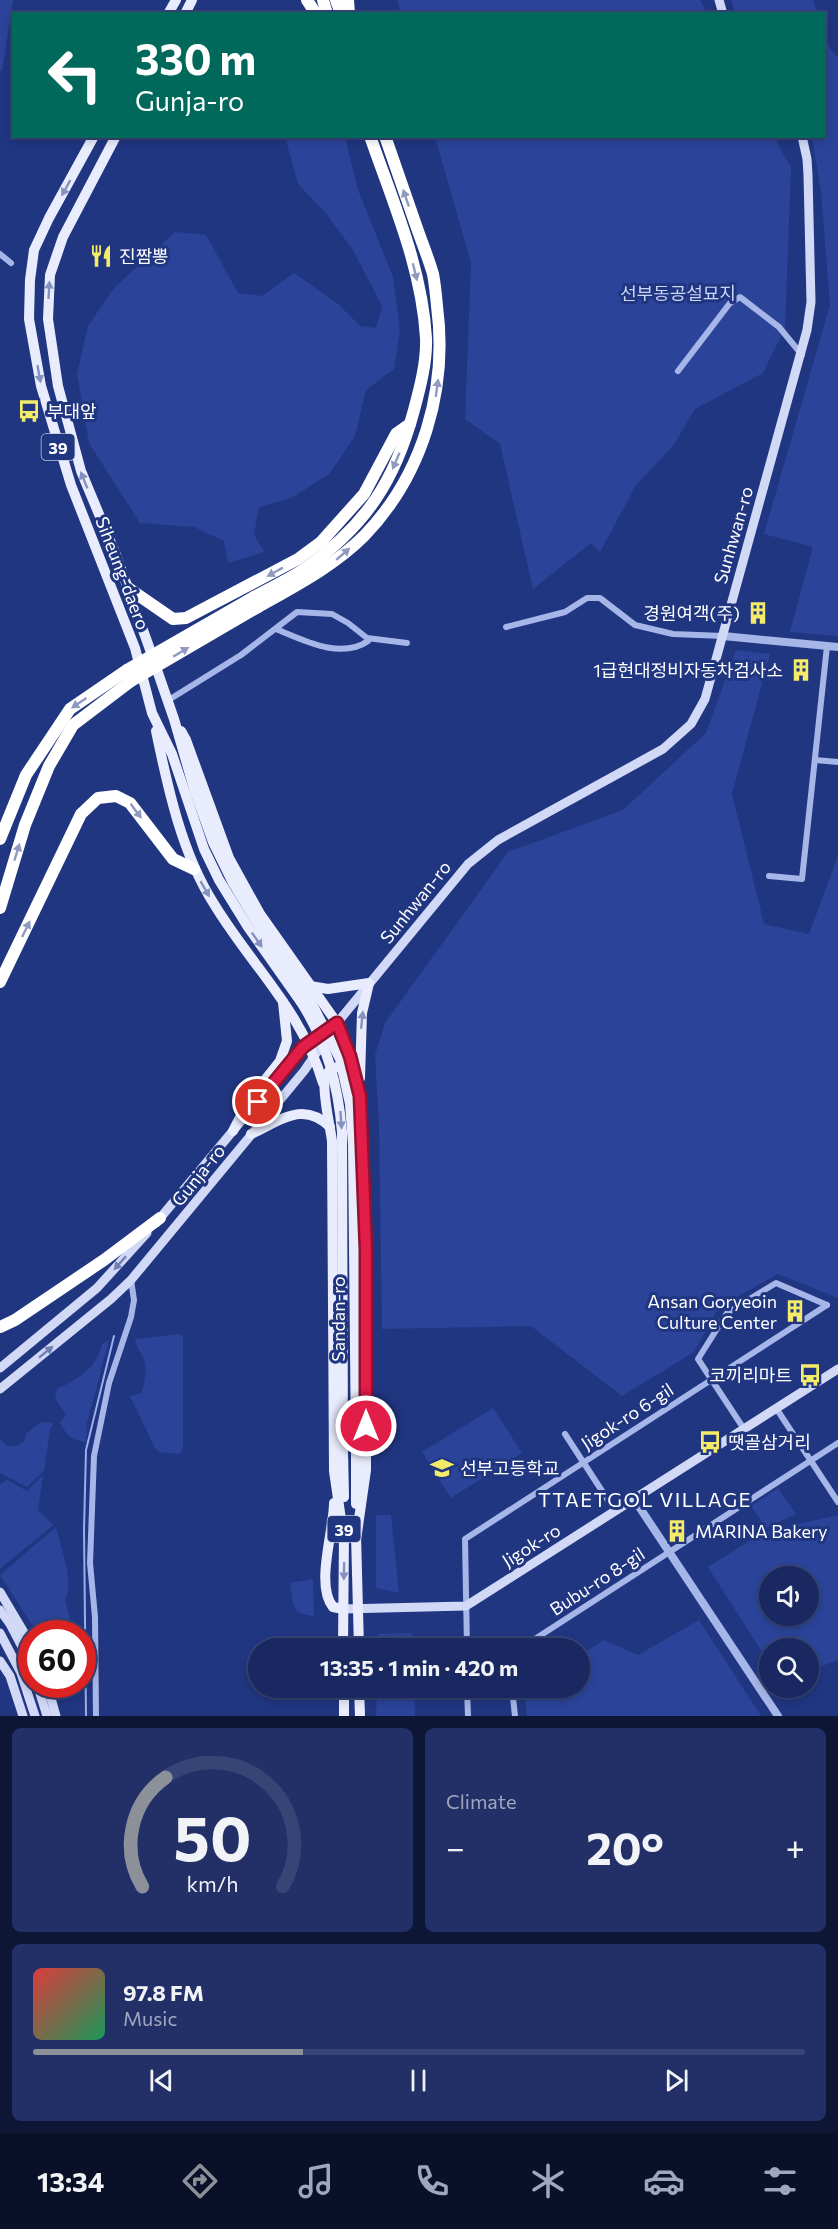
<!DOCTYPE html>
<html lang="en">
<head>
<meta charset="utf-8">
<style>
	:root { --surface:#192861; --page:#223067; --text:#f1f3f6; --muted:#9fa6bd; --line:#374476; --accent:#8c9099 }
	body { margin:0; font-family:Commissioner,"Noto Sans KR",sans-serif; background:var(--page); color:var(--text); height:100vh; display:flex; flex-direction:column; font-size:22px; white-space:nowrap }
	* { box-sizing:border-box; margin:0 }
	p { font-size:20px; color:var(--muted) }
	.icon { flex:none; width:33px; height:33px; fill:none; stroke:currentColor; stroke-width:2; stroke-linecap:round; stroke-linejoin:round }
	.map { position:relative; height:1716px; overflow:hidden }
	.panel { display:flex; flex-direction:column; gap:12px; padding:12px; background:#0e1635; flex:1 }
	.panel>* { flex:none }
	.top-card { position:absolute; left:12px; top:12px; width:814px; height:126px; border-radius:0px; box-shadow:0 3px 9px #0003,0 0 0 2px var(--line); background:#00695c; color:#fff; overflow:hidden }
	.buttons { position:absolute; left:759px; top:1566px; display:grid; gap:12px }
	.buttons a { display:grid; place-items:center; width:60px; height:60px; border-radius:50%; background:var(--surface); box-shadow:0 3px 9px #0003,0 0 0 2px var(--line); font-size:30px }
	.speed { position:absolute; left:18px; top:1620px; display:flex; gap:12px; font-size:30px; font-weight:700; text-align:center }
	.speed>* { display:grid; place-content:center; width:78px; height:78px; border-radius:50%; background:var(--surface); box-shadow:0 3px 9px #0003,0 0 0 2px var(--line); line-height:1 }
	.speed .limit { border:9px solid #d22; background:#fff; color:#111 }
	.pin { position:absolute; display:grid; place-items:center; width:51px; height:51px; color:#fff; margin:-26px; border:3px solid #fff; border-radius:50%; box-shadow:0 2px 6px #0007 }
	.me { position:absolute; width:66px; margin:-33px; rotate:0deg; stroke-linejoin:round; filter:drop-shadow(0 0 4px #0008) }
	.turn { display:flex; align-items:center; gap:21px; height:126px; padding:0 24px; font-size:27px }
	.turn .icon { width:78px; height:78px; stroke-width:2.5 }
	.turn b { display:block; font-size:42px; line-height:51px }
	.big { font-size:45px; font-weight:700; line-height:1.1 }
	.panel .card { flex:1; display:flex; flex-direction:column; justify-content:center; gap:9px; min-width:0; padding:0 21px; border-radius:9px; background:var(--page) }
	.panel .dial { align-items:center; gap:0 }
	.dial svg { height:156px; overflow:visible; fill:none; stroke:var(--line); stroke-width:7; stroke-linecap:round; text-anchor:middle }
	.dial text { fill:var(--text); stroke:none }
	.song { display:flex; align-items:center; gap:18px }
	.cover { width:72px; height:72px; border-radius:9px; background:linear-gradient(135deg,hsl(0 70% 55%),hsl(150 70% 35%)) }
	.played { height:6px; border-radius:3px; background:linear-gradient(90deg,var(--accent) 35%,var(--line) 35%) }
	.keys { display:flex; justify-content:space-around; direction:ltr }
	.heat { display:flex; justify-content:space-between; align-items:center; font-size:33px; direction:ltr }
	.panel .tiles { flex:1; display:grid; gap:12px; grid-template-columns:1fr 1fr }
	.card:last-child { grid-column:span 2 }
	.trip { position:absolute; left:248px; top:1638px; width:342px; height:60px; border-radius:30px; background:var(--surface); box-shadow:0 3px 9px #0003,0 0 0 2px var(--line); font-weight:700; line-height:60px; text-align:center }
	.tab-bar { display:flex; height:96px; justify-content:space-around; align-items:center; background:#0a1027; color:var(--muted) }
	.tab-bar .icon { width:42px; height:42px }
	.tab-bar .selected { color:var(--accent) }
	.tab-bar b { font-size:27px; color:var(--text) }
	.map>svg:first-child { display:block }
</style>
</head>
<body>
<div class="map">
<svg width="838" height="1716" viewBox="0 0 838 1716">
	<rect width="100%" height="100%" fill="#213681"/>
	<g fill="#2b4499" fill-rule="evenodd">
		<polygon points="0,0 13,0 2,71 0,70"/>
		<polygon points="397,0 700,0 707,13 401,14"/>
		<polygon points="731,0 813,0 818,13 735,13"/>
		<polygon points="825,35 829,47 838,58 838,636 790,632 813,547 764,534 830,305 821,192 812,137 825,136"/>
		<polygon points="285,137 345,137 358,190 393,277 400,330 394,369 366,390 355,436 330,473 292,498 259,507 254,534 264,552 228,563 224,541 194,527 140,523 89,443 77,374 88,326 114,288 175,232 206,235 238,293 262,296 294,273 338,304 360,326 376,328 382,306 353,250 325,212 298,184"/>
		<polygon points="435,137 774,137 791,168 785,328 763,373 695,409 673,446 636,485 600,552 591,543 533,589 500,444 465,419 471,263"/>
		<polygon points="736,650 770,654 732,794 764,924 809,934 838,856 838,1298 778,1274 719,1307 694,1352 622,1396 531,1326 382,1329 379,1125 375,1055 385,1023 508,852 623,810 706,733"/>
		<path d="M179,1334L183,1337V1447L180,1454L159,1452L155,1448L130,1396L142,1393C144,1385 147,1371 145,1362C143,1354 136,1348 135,1339Z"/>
		<path d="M109,1340L87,1423L86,1442C71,1440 67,1435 60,1423L66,1415L55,1398L57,1389C78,1379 97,1368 102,1344Z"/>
		<polygon points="493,1408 522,1453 451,1498 422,1452"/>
		<polygon points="41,1422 54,1423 50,1429 44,1471 27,1487 0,1473 0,1438 7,1446 17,1446 24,1442 26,1434"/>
		<polygon points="43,1475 38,1510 53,1525 0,1569 0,1484 7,1480 27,1491"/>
		<polygon points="778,1488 796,1514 766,1528 751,1506"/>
		<polygon points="376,1515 391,1515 399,1593 376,1588"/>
		<path d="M838,1515V1660L809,1671L808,1648H770L769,1663L708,1567L764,1532ZM770,1576H808V1616H770Z"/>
		<path d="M56,1527C60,1546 75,1582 65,1599L73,1633H43L31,1623L0,1575Z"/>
		<path d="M313,1579L314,1616C289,1614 294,1604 290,1583Z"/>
		<polygon points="699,1620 761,1716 527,1716 524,1690 527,1688 579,1688 579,1656 604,1640 638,1655"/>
		<polygon points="412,1633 413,1648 377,1648 378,1634"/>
		<polygon points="377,1688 414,1688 415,1716 376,1716"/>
	</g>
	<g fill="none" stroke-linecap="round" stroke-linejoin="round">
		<polyline stroke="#9aaee9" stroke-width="2" points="86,1716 84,1529 86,1450 114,1336"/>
		<g stroke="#a7b6e8" stroke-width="6">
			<polyline points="0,254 11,263"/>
			<polyline points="678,371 730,303 740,297 779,327 802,355"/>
			<polyline points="506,627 565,612 587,598 600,598 635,625 673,634 723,636"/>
			<path d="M276,629C303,640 341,660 368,641"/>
			<polyline points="167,701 241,655 297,612 332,614 348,623 367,638 407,643"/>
			<polyline points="815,760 838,762"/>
			<polyline points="769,876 802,879 827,646"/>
			<polyline points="776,1408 838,1502"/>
			<polyline points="744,1429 698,1359 727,1313 776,1283 827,1305"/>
			<polyline points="565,1434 615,1511"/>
			<polyline points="467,1648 465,1539 827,1305"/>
			<polyline points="521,1648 838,1443"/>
			<polyline points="467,1688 468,1716"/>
			<polyline points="512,1688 515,1716"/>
			<polyline points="96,1716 95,1617 90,1563 94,1456 109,1383 131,1317 134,1300 131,1280"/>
		</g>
		<g stroke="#a7b6e8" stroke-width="8">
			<polyline points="723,636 838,647"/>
			<polyline points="634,1499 778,1716"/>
		</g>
		<g stroke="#d1d9f6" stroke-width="9">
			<polyline points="719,0 723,14"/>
			<polyline points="156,1223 303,1047 323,1033"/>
			<polyline points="0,1368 97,1288 147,1233"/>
			<polyline points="0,1389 111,1299 131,1280 304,1071 337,1023 468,864 498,840 663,749 691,724 705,699 807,330 811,302 808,175 807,159 802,136"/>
			<polyline points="0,1592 32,1646"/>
			<polyline points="343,1609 466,1606 838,1369"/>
			<polyline points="0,1610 10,1624 32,1666"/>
			<polyline points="0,1633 21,1673 35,1716"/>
			<polyline points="0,1661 10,1676 23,1716"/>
			<polyline points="37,1684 47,1716"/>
			<polyline points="47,1684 56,1716"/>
		</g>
		<g stroke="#e9ecfd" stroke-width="10">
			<polyline points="168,14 176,0"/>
			<polyline points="185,14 192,0"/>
			<polyline points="94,136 49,218 34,250 30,280 29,319 41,386 71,485 135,648 152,713 172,754 204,849 219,880 248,927 301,1002"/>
			<polyline points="116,136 63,237 50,275 48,319 58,386 81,471 116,555 148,644 174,719 195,792 213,842 233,883 257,923 309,998"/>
			<path d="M156,731C168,789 182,854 214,904C253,968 301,1009 323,1083"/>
			<polyline points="181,731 186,740 229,858 260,914 337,1023 350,1056 360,1096 366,1250 366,1470 356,1540"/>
			<polyline points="310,986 328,989 369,983 362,1013 360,1078"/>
			<path d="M338,1067C332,1068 326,1072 325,1079C322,1092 330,1126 332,1141L334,1471L344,1540"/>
			<polyline points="233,1131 249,1100 280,1061 287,1041 283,1002"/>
			<path d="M251,1134C280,1121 303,1100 330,1127"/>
			<polyline points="343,1450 344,1497"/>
			<polyline points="356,1450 356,1504"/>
			<path d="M334,1503C334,1531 315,1585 333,1607L343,1609"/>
			<polyline points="356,1535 359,1648"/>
			<polyline points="343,1648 344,1534"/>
			<polyline points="344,1688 344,1716"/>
			<polyline points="359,1688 360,1716"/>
		</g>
		<g stroke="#fff" stroke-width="12">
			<polyline points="307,0 316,14"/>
			<polyline points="323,0 327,14"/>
			<polyline points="336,0 341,14"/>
			<polyline points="348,0 349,14"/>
			<polyline points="128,588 173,619 186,618 298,559 321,542 364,494 396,434 410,424"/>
			<path d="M254,597C272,587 290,579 306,568C366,525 395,481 414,410C420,388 427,361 426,338C422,268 393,202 370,136"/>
			<path d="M258,607C295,586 334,566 364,536C423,475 448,389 437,306C436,295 435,284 433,274C429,260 423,245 418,231C407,200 396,168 385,136"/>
			<polyline points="0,839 26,775 70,709 127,670"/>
			<polyline points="0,908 25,825 49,766 73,725 131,681"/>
			<polyline points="0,982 81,814 98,798 116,796 130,803 173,859 194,869"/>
			<polyline points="0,1327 15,1320 104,1260 160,1218"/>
		</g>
		<g stroke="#e9ecfd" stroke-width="10">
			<polyline points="309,998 340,1059 350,1104 353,1145 356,1450"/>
			<path d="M301,1002C327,1043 338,1085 342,1132L343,1450"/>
		</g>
		<g stroke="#fff" stroke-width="12">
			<polyline points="127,670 254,597"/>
			<polyline points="131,681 258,607"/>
		</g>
	</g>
	<defs><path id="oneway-solid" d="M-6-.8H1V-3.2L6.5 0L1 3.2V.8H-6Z" transform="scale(1.5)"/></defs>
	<g fill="#8591bf">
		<use href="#oneway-solid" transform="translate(66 188) rotate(119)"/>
		<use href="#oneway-solid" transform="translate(49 290) rotate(-87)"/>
		<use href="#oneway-solid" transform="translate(39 374) rotate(80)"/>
		<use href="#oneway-solid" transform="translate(84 480) rotate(-112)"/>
		<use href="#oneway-solid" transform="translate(205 889) rotate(60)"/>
		<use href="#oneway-solid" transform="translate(257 940) rotate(55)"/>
		<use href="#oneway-solid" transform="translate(362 1020) rotate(-84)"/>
		<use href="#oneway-solid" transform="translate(341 1120) rotate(86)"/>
		<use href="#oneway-solid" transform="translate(344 1571) rotate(91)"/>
	</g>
	<g fill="#909ac0">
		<use href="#oneway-solid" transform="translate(406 198) rotate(-109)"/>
		<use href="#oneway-solid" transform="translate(415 272) rotate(76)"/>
		<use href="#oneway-solid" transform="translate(437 388) rotate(-82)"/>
		<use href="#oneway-solid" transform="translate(396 461) rotate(113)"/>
		<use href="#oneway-solid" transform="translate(343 554) rotate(-41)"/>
		<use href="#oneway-solid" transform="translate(275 572) rotate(151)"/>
		<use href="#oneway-solid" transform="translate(181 652) rotate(-31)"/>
		<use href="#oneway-solid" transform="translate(79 703) rotate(146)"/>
		<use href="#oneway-solid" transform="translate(136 811) rotate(53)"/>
		<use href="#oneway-solid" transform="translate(17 852) rotate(-73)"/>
		<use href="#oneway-solid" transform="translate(26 929) rotate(-64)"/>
	</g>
	<g fill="#707fb6">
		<use href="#oneway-solid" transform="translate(120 1263) rotate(132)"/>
		<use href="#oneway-solid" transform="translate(46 1352) rotate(-39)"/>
	</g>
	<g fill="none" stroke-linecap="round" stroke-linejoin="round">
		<g stroke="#92132f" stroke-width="15">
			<polyline id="route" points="258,1102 303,1047 337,1023 350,1056 360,1096 366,1250 366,1426"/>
		</g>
		<use href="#route" stroke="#e11d48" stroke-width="10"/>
	</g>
	<defs>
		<g id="restaurant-bare" transform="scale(1.8)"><path d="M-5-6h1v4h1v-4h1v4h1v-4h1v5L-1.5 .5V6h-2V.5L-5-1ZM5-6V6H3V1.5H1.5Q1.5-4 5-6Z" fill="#f4eb68" stroke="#213681" stroke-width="2.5" paint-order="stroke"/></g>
		<g id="bus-bare" transform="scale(1.8)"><path d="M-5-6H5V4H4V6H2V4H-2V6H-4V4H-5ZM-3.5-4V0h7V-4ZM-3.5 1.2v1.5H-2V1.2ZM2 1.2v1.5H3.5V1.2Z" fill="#f4eb68" stroke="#213681" stroke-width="2.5" paint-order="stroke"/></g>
		<g id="building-bare" transform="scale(1.8)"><path d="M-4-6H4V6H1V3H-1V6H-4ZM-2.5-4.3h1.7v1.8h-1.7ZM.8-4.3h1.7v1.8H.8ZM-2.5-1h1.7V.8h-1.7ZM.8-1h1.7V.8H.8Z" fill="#f4eb68" stroke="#213681" stroke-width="2.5" paint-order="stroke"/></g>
		<g id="school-bare" transform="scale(1.8)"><path d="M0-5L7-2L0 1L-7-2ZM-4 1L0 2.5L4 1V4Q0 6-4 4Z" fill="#f4eb68" stroke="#213681" stroke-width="2.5" paint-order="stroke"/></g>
	</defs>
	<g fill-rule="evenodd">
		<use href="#restaurant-bare" x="101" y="256"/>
		<use href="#bus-bare" x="29" y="411"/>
		<use href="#building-bare" x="758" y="613"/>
		<use href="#building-bare" x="801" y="670"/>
		<use href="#building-bare" x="795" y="1311"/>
		<use href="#bus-bare" x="810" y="1375"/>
		<use href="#bus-bare" x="710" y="1442"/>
		<use href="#school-bare" x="442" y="1468"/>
		<use href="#building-bare" x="677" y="1531"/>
	</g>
	<g text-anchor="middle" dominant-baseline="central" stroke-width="6" stroke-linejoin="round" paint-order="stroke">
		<g fill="#213681" stroke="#bcc3d9" stroke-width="1.5">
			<rect x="41.5" y="434" width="33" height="26" rx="4.5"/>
			<rect x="327.5" y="1516" width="33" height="26" rx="4.5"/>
		</g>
		<g font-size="16" font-weight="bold" fill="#fff">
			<text x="58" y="447">39</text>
			<text x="344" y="1529">39</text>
		</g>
		<g font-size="18" fill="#fff" stroke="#213681" text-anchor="start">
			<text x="119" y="256">진짬뽕</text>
			<text x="47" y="411">부대앞</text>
			<text x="740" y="613" text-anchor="end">경원여객(주)</text>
			<text x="783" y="670" text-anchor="end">1급현대정비자동차검사소</text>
			<text x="777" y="1301" text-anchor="end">Ansan Goryeoin<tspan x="777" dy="21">Culture Center</tspan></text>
			<text x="792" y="1375" text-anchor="end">코끼리마트</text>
			<text x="728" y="1442">땟골삼거리</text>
			<text x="460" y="1468">선부고등학교</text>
			<text x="695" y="1531">MARINA Bakery</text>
		</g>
		<g font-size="18" fill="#cbd5f6" stroke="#213681">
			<text x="678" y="293">선부동공설묘지</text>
		</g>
		<g font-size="18" fill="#fff" stroke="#213681">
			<text transform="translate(733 535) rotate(-74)">Sunhwan-ro</text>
			<text transform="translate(123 573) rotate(69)">Siheung-daero</text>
			<text transform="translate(415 902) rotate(-51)">Sunhwan-ro</text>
			<text transform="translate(198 1175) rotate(-51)">Gunja-ro</text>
			<text transform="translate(338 1319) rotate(-90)">Sandan-ro</text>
			<text transform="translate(627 1416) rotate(-33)">Jigok-ro 6-gil</text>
			<text transform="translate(531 1545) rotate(-32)">Jigok-ro</text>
			<text transform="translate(597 1581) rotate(-33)">Bubu-ro 8-gil</text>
		</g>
		<g font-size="20" letter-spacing="1.5" fill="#fff" stroke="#213681">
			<text x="645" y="1499">TTAETGOL VILLAGE</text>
		</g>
	</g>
</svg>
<div class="buttons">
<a><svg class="icon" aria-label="sound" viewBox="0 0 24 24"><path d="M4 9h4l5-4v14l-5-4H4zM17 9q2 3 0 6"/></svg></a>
<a><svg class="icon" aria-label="search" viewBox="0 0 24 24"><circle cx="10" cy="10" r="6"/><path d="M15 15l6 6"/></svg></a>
</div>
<div class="speed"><div class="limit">60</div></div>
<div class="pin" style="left:258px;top:1102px;background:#d93025"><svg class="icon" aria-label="arrive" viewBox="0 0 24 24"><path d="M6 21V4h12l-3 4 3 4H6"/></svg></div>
<svg class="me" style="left:366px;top:1426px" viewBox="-20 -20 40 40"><circle r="17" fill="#e11d48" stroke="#fff" stroke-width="3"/><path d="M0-11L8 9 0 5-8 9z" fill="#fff"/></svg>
<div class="trip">13:35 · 1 min · 420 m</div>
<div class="top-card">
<div class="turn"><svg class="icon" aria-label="left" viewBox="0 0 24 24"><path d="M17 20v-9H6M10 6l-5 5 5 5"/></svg><div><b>330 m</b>Gunja-ro</div></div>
</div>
</div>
<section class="panel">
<div class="tiles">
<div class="card dial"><svg viewBox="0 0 100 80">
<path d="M14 69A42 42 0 1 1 86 69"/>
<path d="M14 69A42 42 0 0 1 26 13" stroke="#8c9099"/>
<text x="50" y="56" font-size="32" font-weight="700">50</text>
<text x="50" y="72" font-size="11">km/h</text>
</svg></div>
<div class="card"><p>Climate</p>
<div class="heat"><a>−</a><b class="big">20°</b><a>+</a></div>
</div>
<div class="card">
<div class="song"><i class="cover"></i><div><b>97.8 FM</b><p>Music</p></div></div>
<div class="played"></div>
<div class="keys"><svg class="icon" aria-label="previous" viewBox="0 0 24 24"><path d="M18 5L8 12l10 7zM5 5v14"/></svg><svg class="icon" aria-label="pause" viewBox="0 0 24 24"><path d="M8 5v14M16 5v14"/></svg><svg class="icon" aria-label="next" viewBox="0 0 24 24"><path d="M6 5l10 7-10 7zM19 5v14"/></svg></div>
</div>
</div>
</section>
<nav class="tab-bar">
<b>13:34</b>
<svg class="icon selected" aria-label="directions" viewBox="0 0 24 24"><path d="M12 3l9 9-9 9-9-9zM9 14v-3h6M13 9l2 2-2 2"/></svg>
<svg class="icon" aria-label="music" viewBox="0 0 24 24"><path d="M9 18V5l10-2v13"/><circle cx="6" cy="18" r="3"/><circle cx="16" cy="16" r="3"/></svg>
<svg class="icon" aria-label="phone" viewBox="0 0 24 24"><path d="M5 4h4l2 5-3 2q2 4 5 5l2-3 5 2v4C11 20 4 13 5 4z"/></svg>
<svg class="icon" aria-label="climate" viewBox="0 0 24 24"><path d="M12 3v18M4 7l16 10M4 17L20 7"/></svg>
<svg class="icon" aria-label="car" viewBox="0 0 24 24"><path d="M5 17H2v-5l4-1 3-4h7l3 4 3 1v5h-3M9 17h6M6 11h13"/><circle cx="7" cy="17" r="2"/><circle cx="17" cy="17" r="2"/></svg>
<svg class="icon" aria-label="filters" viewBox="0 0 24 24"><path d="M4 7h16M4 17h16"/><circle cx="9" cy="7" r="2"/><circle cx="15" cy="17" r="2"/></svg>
</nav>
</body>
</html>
